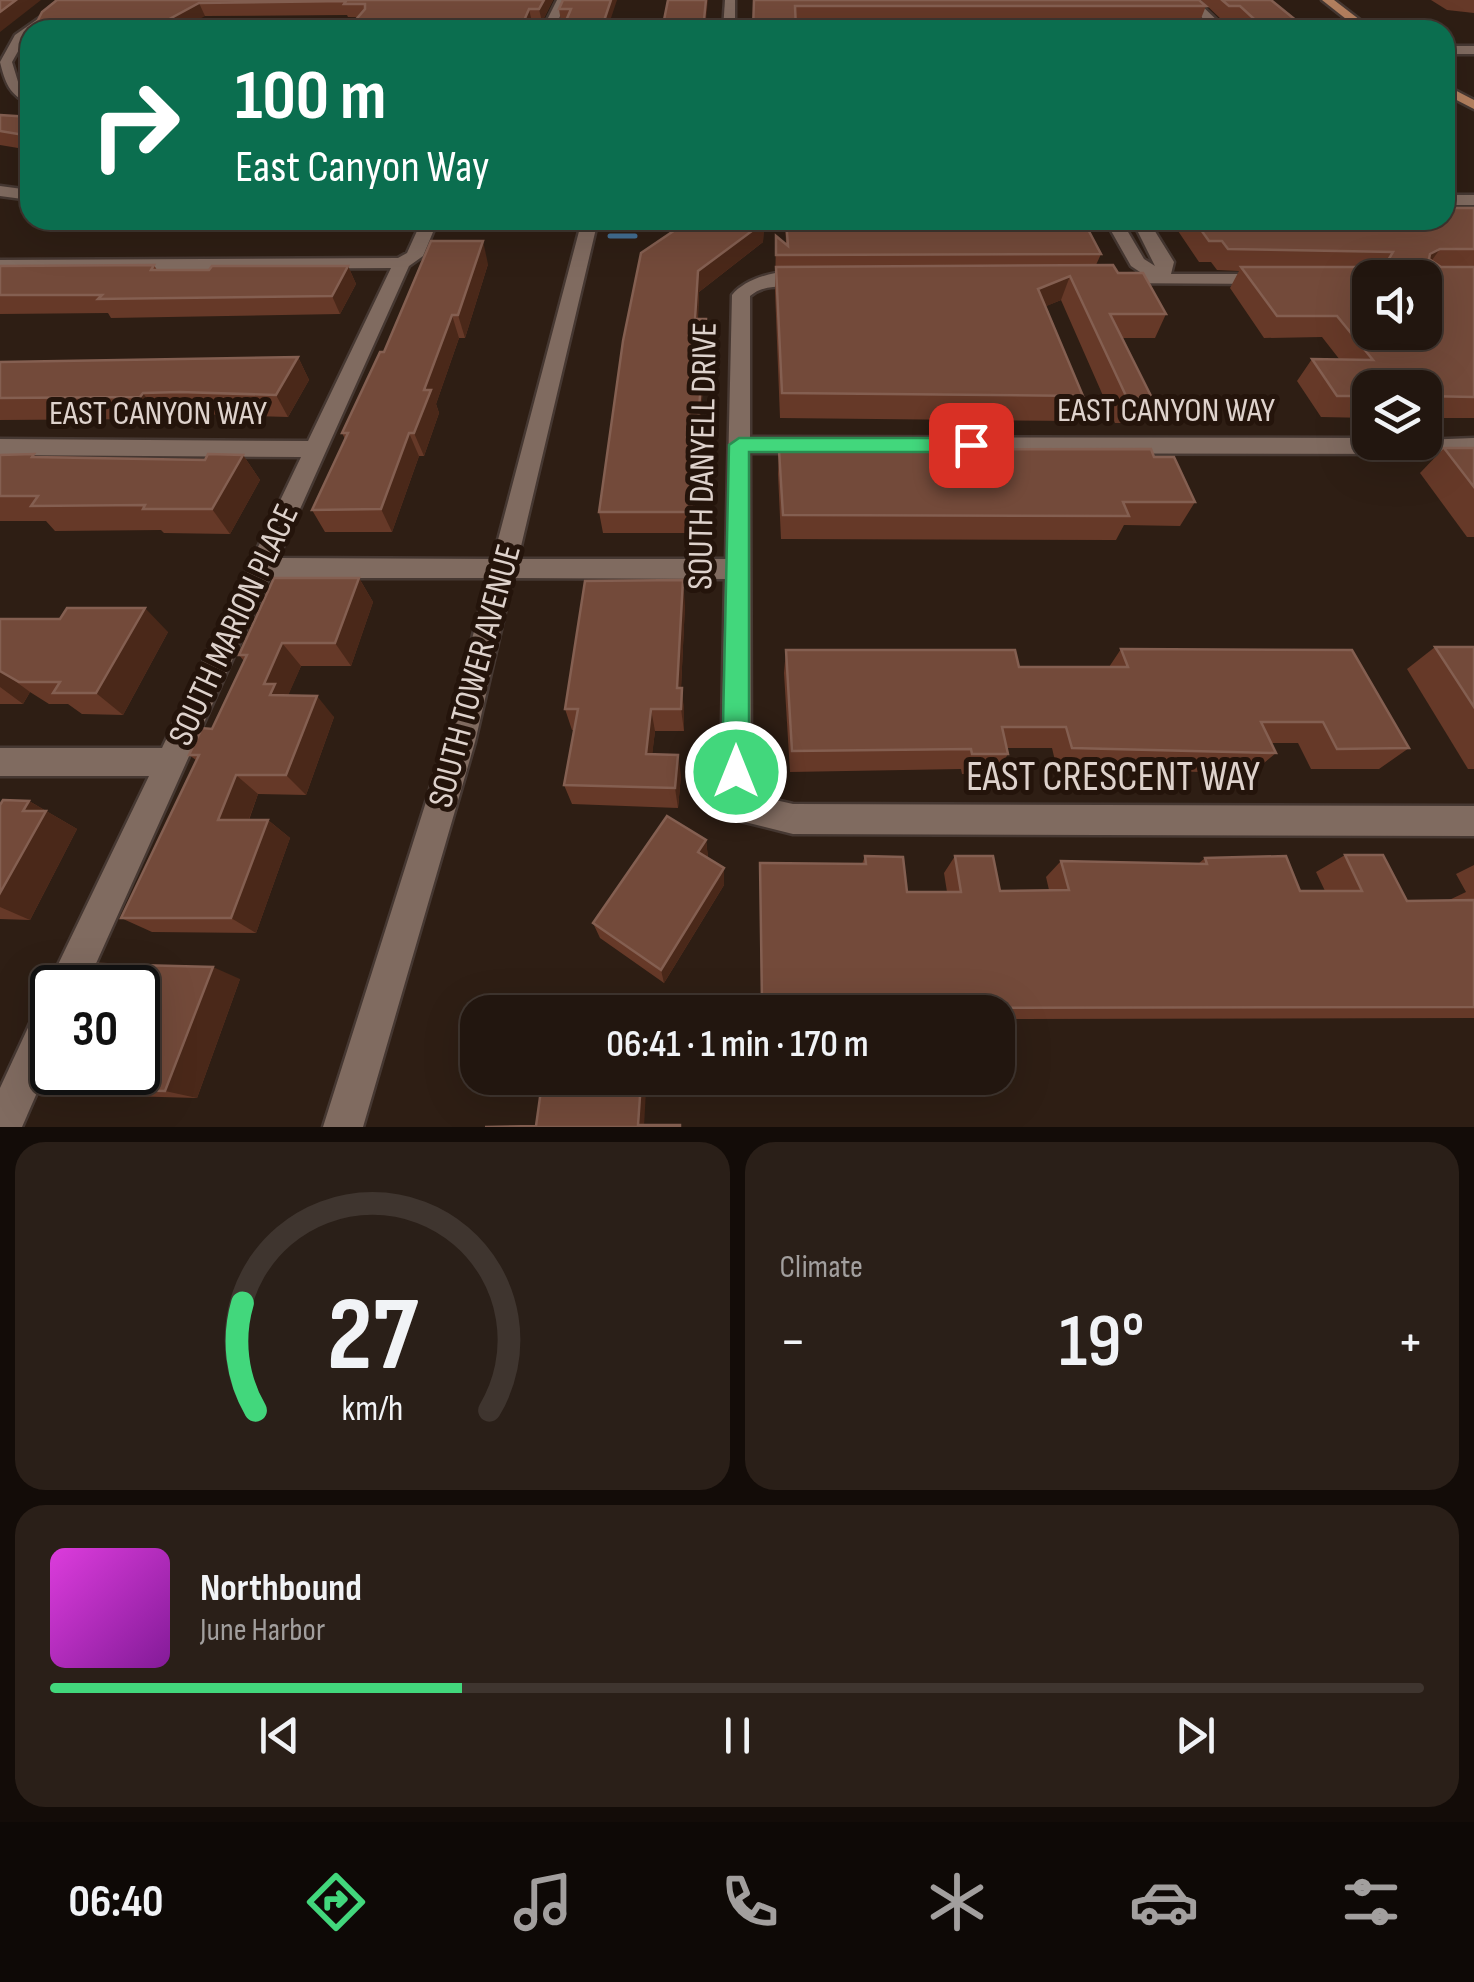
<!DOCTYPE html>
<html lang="en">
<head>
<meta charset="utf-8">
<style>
	:root { --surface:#22160f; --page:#2a1f18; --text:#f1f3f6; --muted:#a29f9e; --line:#3f352f; --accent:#42d77c }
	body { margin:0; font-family:"Sofia Sans Condensed",sans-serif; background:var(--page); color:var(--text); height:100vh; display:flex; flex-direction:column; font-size:38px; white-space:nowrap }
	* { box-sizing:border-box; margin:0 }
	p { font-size:32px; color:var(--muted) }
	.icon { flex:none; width:55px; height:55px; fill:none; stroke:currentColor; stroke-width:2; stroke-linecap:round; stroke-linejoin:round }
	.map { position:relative; height:1127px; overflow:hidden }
	.sheet { display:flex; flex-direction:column; gap:15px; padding:15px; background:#130c08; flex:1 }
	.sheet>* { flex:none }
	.banner { position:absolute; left:20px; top:20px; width:1435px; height:210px; border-radius:30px; box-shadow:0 10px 40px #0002,0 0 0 2px var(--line); background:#0b6e4f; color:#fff; overflow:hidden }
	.fabs { position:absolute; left:1352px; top:260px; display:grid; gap:20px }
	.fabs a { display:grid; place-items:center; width:90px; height:90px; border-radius:20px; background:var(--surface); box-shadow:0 10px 40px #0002,0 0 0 2px var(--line); font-size:50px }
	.speed { position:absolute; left:30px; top:965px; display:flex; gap:20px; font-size:50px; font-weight:700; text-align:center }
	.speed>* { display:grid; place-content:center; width:130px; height:130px; border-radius:50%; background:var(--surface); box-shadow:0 10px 40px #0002,0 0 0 2px var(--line); line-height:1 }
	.speed .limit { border:5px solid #111; border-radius:15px; background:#fff; color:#111 }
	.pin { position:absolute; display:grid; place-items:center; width:85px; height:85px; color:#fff; margin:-42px; border-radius:20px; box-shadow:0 5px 15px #0006 }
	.me { position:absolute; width:110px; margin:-55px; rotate:0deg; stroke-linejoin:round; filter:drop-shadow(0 0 8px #0008) }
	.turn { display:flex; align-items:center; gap:35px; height:210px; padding:0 50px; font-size:45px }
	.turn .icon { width:130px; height:130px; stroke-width:2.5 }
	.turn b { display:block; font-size:70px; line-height:85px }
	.big { font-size:75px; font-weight:600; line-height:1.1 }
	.sheet .widget { flex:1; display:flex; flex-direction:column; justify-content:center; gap:15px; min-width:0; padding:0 35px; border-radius:30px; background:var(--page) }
	.sheet .dial { align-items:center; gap:0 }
	.dial svg { height:260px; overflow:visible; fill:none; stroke:var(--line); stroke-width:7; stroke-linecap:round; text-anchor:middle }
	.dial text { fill:var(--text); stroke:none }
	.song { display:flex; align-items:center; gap:30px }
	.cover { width:120px; height:120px; border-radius:15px; background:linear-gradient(135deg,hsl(300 70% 55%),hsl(290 70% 35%)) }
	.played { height:10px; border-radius:5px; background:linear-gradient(90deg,var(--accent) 30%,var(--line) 30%) }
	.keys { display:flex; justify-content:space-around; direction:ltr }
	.heat { display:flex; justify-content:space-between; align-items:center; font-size:55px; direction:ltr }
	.sheet .tiles { flex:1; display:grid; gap:15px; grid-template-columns:1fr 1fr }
	.widget:last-child { grid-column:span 2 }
	.trip { position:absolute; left:460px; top:995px; width:555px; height:100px; border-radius:30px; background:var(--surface); box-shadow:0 10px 40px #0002,0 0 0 2px var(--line); font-weight:600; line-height:100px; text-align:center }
	.tab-bar { display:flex; height:160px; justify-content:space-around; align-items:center; background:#0e0906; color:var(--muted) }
	.tab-bar .icon { width:70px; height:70px }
	.tab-bar .selected { color:var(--accent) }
	.tab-bar b { font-size:45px; color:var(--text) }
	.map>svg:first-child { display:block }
</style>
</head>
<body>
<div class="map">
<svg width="1474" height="1127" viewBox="0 0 1474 1127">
	<rect width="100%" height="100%" fill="#2e1e14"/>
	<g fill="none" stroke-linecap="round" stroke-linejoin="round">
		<polyline stroke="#436f93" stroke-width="5" points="610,236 635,236"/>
		<g stroke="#463832" stroke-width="5">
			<g id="minor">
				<path d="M65,0H77L38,30H30L12,62L19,85L30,94V104C9,95 5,82 0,62L15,35Z"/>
				<polygon points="557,0 567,0 554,30 542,30"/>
				<polygon points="725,0 735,0 735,30 723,30"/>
				<polygon points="1185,0 1196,0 1227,30 1214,30"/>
				<rect x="1445" y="46" width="29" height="8"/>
				<polygon points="0,186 30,190 30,200 0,196"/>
				<rect x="1445" y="195" width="29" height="10"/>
				<path d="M422,220H438L423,256L409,266L278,558L493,559L582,220H598L518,559H726L732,295C749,274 796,264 818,280C798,294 771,278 750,296V437L1370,438V442L1474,438V454L750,453L751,772L762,797L793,804L1474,806V836L793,834L741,821L721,772L725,579L513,578L475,742L363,1127H323L445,742L488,578H269L85,988H52V998L48,988L53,975L149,776H0V748H162L301,457L0,455V439L308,441L391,268L0,270V260L398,258L407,253Z"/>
				<polygon points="1105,220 1121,220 1144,259 1155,266 1132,220 1148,220 1174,262 1171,274 1269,274 1278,279 1269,284 1108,283 1108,275 1143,274 1131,266"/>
				<polygon points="52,999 52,1058 22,1127 0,1127 0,1088 39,1004"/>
			</g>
		</g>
		<g stroke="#463832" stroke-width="5">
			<g id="major">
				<polygon points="1322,0 1334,0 1373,30 1360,30"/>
				<polygon points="1445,85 1474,100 1474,109 1445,94"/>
			</g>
		</g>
		<use href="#minor" fill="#806b60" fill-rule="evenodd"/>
		<use href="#major" fill="#b4805f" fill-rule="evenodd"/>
	</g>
	<g fill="#663928">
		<polygon points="57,0 553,0 542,22 348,17 347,15 205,16"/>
		<polygon points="617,0 565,22 561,22 559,9"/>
		<polygon points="754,0 1206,6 1200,21 796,21"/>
		<polygon points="1201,0 1271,0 1308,30 1243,30 1233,21 1223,21"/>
		<polygon points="1431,0 1474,0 1474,13 1447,10"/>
		<polygon points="0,115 30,117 30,150 0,145"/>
		<polygon points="1474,208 1474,418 1425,418 1425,388 1370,388 1370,418 1321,417 1297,381 1312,359 1340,360 1322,337 1264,338 1230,288 1239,271 1217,270 1211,262 1199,262 1176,228 1180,220 1445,220"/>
		<polygon points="785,220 1083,220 1101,254 1096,265 1118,273 1166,314 1155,338 1122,338 1152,398 1139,423 1115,423 1061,300 1046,306 1083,396 1073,421 780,418 775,291 776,236 786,244"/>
		<polygon points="764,222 763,242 699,292 698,319 706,319 706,341 693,533 603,533 599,512 641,253"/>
		<polygon points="488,264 465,338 459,338 436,404 439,413 424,456 419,456 392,532 325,532 312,510 345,439 342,433 384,352"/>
		<polygon points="154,265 157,270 209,270 348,266 356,284 340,314 111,318 108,313 0,314 0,266"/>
		<polygon points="298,357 309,380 288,417 195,414 159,416 156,419 0,420 0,362"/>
		<polygon points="1444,448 1474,448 1474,537 1467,537 1420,473"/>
		<polygon points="779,450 1154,457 1195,502 1180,526 1124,525 1116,540 781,539 778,474"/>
		<polygon points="0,455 205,460 243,455 260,480 230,534 164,533 161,530 55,531 46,521 0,521"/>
		<polygon points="359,578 373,602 351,666 301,666 288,695 334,717 306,795 258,794 249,820 268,820 290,838 256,933 152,932 121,918 196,760 189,755 212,729 244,661 239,655"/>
		<polygon points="685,604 681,688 684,710 684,731 655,731 652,754 681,775 678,808 572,804 564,785 574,730 572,730 565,709"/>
		<polygon points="0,619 168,632 123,715 82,714 68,704 49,704 30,692 23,704 0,704"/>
		<polygon points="1435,647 1474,647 1474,769 1468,769 1407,669"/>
		<polygon points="1121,649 1409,748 1379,769 1311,769 1298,743 1271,743 1276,753 1252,773 1057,769 1052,748 1007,748 1008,754 996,774 962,774 961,769 790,772 784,673 786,650 1019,667 1109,667"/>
		<polygon points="29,801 77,829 30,920 0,919 0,805"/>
		<polygon points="706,840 708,858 724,885 664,983 600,938 593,923"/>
		<polygon points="1345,855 1407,901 1447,901 1466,892 1456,874 1474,865 1474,1018 998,1019 998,1012 761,1012 760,863 862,864 865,856 907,892 947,892 944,873 955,856 1000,891 1049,890 1046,877 1061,861 1198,864 1205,858 1300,891 1325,891 1316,872"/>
		<polygon points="240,979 197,1098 90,1095 52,1088"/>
	</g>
	<g fill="#4a2819">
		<polygon points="16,0 41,0 0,32 0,12"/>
		<polygon points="544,0 553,0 542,22 539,9"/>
		<polygon points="611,0 617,0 607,30 601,30"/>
		<polygon points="706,0 708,0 705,30 703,30"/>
		<polygon points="199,3 205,16 181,30 149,30"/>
		<polygon points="529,9 532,22 528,30 520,30"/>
		<polygon points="30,48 30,61 23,49"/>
		<polygon points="764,222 763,242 699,292 696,341 695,319 698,271"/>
		<polygon points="483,241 488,264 465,338 458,315"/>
		<polygon points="1440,249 1425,270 1430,254"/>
		<polygon points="348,266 356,284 340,314 332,296"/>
		<polygon points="1070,276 1061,300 1030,313 1038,289"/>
		<polygon points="452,315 459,338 436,404 439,413 424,456 414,433 424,390"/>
		<polygon points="706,319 706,341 693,533 691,512"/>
		<polygon points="298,357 309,380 288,417 276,395"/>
		<polygon points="143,393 159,416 156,419 140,397"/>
		<polygon points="409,433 419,456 392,532 381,509"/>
		<polygon points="243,455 260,480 230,534 212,509"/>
		<polygon points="359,578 373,602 351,666 335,643"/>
		<polygon points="683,580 685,604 680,710 677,688"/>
		<polygon points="145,608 168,632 123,715 96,693"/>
		<polygon points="282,643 301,666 287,698 270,695 264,684"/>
		<polygon points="0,670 30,692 23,704 0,687"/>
		<polygon points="682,688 684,710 684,731 681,709"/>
		<polygon points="317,696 334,717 306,795 286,775"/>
		<polygon points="651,709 655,731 650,774 646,754"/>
		<polygon points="678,755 681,775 678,808 675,788"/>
		<polygon points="236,775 258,794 242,838 218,820"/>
		<polygon points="29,801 77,829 30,920 0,907 0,893 23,811"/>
		<polygon points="268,820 290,838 256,933 231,918"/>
		<polygon points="706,840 708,858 698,852"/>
		<polygon points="724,868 724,885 664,983 661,970"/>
		<polygon points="213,967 240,979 197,1098 165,1091"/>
		<polygon points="641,1082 646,1090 644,1127 638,1125"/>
	</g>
	<g fill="#734a3a" stroke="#845f51" stroke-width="2.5" fill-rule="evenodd">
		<polygon points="0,0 16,0 0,12"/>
		<polygon points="57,0 544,0 539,9 529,9 520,30 347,30 365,9 365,4 344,4 346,1 199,3 149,30 33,30 42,12"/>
		<polygon points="563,0 611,0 601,30 562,30 571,9 559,9"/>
		<polygon points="668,0 706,0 703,30 662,30"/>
		<polygon points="754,0 1199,0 1206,6 795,6 796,30 753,30"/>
		<polygon points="1222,0 1271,0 1308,30 1266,30 1240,6 1229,6"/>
		<polygon points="300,24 294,30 276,30"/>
		<polygon points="30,35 30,48 23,49"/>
		<polygon points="0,115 30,117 30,136 0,131"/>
		<path d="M1445,208H1474V249H1440L1430,254L1429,259L1441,267H1474V397L1425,396V388H1370V396H1337L1312,359L1373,360L1337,316H1277L1241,267H1384L1393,252L1228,249L1222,241H1209L1194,220H1445ZM1370,278H1425V332H1370Z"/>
		<polygon points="696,220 762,220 764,222 698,271 695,319 706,319 691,512 599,512 623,341 641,253 684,224"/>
		<polygon points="786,220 1083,220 1101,254 776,255 776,236 788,246"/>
		<polygon points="431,241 483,241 458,315 452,315 424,390 431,390 414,433 409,433 381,509 312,510 348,433 342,433 380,352 384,352"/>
		<polygon points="154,265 151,270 209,270 212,266 348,266 332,296 98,299 102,295 0,295 0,266"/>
		<polygon points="1113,265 1118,273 1143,273 1166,314 1110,314 1152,398 1127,398 1070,276 1038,289 1083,396 782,393 776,267"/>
		<polygon points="298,357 276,395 180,392 143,393 140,397 0,398 0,362"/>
		<polygon points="1444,448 1474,448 1474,487"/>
		<polygon points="1151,449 1154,457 1174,457 1195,502 1123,502 1129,516 783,515 779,450"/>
		<polygon points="34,454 32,457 205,460 208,454 243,455 212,509 143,509 145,505 31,506 38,496 0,496 0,455"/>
		<polygon points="274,578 359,578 335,643 282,643 264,684 275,684 270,695 317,696 286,775 236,775 218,820 268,820 231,918 121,918 199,755 189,755 202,728 212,729 247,655 239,655"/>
		<polygon points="683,580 677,688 682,688 681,709 651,709 646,754 678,755 675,788 564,785 578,709 565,709 585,581"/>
		<polygon points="67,608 145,608 96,693 53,693 60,682 19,682 0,671 0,619 60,619"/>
		<polygon points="1435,647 1474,647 1474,707"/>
		<polygon points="1121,649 1352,650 1409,748 1337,749 1323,722 1261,722 1276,753 1072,748 1066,727 1002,727 1008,754 972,754 971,749 792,751 786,650 1015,650 1019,667 1128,667"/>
		<polygon points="3,800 29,801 23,811 46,811 0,893 0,805"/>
		<polygon points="667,816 706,840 698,852 724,868 661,970 593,923"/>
		<polygon points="1345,855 1383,855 1407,901 1474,900 1474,1007 880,1008 879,1002 762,1001 760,863 866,864 865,856 903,857 907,892 961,892 955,856 993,856 1000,891 1069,890 1061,861 1207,864 1205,858 1286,856 1300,891 1362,891"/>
		<polygon points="98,964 213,967 165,1091 52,1088 59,1072 138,1072 138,988 87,988"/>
		<polygon points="641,1082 638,1125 680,1125 680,1127 485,1127 536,1126 542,1083"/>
	</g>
	<polygon fill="#42d77c" stroke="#2b8c51" stroke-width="2.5" points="739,438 971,438 981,445 971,452 749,452 749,772 745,781 736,785 726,781 722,772 729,445"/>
	<g text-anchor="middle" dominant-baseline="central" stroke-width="10" stroke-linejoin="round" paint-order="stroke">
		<g font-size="35" fill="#ded2cc" stroke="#24140b">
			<text x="1166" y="410">EAST CANYON WAY</text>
			<text x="158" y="413">EAST CANYON WAY</text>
			<text transform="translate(703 456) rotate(-89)">SOUTH DANYELL DRIVE</text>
			<text transform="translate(234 625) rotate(-65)">SOUTH MARION PLACE</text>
			<text transform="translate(475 676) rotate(-75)">SOUTH TOWER AVENUE</text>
		</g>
		<g font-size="42" fill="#ded2cc" stroke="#24140b">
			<text x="1113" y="777">EAST CRESCENT WAY</text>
		</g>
	</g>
</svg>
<div class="fabs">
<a><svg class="icon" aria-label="sound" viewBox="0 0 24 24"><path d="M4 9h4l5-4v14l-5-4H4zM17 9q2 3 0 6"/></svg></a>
<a><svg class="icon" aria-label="layers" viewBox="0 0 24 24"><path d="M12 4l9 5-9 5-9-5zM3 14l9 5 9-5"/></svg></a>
</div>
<div class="speed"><div class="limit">30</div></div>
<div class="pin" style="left:971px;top:445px;background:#d93025"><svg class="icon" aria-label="arrive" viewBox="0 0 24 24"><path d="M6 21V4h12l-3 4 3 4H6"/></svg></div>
<svg class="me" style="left:736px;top:772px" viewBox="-20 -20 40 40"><circle r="17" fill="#42d77c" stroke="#fff" stroke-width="3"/><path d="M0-11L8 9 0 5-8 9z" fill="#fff"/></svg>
<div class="trip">06:41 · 1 min · 170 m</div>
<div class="banner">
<div class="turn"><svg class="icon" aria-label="right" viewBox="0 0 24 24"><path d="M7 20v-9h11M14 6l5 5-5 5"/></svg><div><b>100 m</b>East Canyon Way</div></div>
</div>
</div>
<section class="sheet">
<div class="tiles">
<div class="widget dial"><svg viewBox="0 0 100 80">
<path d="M14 69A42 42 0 1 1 86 69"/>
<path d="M14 69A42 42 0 0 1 10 36" stroke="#42d77c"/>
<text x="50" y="56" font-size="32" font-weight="700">27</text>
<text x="50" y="72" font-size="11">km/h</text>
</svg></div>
<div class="widget"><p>Climate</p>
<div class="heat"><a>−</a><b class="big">19°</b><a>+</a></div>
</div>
<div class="widget">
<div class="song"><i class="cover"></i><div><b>Northbound</b><p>June Harbor</p></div></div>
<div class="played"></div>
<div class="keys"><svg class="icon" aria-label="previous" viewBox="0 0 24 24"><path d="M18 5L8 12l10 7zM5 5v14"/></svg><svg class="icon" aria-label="pause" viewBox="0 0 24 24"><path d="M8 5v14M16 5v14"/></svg><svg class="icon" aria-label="next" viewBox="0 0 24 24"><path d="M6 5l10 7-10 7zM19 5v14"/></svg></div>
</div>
</div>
</section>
<nav class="tab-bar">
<b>06:40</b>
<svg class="icon selected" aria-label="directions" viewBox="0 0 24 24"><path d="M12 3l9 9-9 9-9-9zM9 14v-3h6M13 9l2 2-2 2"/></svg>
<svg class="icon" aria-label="music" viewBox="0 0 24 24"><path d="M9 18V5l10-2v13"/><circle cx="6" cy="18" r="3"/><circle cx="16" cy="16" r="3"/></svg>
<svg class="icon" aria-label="phone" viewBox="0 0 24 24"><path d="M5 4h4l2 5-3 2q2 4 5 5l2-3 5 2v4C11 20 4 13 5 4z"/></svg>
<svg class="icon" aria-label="climate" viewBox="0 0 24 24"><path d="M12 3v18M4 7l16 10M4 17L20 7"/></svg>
<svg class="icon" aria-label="car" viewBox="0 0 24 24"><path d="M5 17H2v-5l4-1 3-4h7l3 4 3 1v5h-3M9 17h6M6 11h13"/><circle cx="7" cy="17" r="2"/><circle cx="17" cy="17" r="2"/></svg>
<svg class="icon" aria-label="filters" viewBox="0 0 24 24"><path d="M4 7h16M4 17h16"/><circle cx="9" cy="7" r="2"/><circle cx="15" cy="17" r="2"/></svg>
</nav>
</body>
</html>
